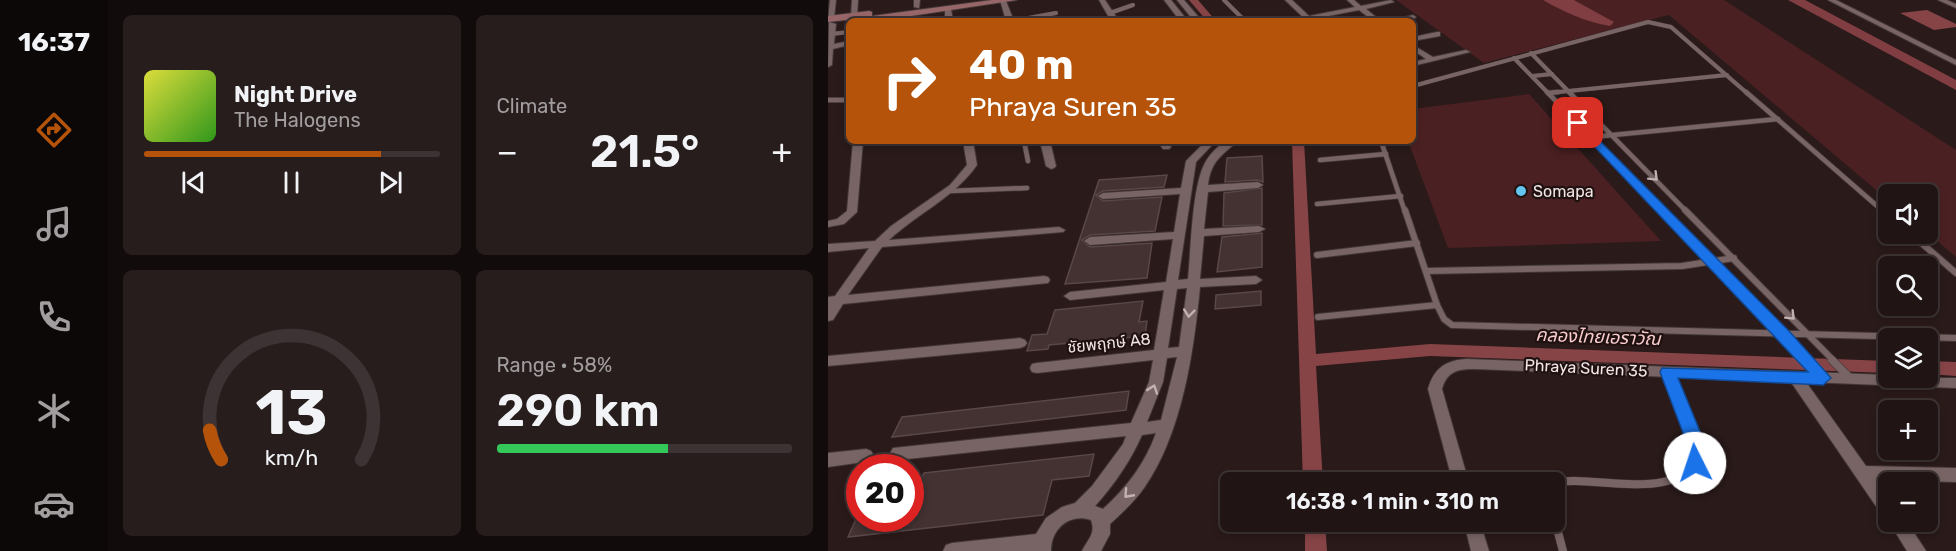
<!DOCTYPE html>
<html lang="en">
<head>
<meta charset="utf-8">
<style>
	:root { --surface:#201414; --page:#281d1d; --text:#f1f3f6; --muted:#a29ea0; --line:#3d3334; --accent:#b45309 }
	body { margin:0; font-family:Rubik,"Noto Sans Thai",sans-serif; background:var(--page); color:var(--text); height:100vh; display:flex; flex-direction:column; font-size:22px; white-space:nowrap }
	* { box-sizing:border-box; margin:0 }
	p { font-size:20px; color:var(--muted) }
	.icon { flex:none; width:33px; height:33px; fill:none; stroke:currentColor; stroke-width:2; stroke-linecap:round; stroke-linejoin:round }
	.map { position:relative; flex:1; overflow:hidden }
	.side { display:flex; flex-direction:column; gap:15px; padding:15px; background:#120b0b; width:720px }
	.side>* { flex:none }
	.guide { position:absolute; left:18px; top:18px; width:570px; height:126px; border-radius:9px; box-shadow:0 3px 9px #0003,0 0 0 2px var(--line); background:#b45309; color:#fff; overflow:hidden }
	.tools { position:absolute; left:1050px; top:184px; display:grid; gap:12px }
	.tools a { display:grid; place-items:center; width:60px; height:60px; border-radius:9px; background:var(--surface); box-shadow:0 3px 9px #0003,0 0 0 2px var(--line); font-size:30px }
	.speed { position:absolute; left:18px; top:454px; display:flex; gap:12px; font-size:30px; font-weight:700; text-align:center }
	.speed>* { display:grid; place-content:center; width:78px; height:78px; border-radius:50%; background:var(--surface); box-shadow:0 3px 9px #0003,0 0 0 2px var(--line); line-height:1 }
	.speed .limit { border:9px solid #d22; background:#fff; color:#111 }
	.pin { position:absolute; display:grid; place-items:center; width:51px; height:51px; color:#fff; margin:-26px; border-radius:12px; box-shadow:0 3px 9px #0006 }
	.me { position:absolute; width:66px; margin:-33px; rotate:356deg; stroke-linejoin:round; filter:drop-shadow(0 0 4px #0008) }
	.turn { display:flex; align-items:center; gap:21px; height:126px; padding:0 24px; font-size:27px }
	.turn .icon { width:78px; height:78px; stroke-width:2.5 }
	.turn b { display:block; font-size:42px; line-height:51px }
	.big { font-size:45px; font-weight:600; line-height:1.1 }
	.side .tile { flex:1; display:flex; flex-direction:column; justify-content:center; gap:9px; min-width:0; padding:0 21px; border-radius:9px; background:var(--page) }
	.side .dial { align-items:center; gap:0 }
	.dial svg { height:156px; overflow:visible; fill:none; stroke:var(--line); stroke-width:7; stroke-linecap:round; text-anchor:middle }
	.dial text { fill:var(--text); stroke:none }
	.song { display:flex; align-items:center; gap:18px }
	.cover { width:72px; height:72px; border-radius:9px; background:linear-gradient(135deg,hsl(60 70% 55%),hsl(110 70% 35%)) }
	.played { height:6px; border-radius:3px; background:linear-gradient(90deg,var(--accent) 80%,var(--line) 80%) }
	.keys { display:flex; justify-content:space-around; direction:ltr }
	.heat { display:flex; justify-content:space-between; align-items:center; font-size:33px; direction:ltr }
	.charge { height:9px; border-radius:4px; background:linear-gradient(90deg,#34c759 58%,var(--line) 0) }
	.side .tiles { flex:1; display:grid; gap:15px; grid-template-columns:repeat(2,1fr) }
	.trip { position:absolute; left:392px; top:472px; width:345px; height:60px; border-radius:9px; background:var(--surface); box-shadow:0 3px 9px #0003,0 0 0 2px var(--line); font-weight:600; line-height:60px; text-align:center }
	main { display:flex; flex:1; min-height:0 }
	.tabs { display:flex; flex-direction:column; width:108px; justify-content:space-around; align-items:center; background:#0d0808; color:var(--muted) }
	.tabs .icon { width:42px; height:42px }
	.tabs .selected { color:var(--accent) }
	.tabs b { font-size:27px; color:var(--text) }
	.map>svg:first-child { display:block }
</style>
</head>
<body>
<main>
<nav class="tabs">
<b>16:37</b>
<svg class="icon selected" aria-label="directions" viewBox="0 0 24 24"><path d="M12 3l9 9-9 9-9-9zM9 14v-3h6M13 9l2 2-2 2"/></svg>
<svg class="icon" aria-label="music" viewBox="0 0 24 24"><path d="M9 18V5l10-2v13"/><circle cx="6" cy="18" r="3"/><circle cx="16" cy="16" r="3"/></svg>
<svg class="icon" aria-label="phone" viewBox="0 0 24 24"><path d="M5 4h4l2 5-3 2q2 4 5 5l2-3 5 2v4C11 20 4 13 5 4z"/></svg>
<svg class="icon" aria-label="climate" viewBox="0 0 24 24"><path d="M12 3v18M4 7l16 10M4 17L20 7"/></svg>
<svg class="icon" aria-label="car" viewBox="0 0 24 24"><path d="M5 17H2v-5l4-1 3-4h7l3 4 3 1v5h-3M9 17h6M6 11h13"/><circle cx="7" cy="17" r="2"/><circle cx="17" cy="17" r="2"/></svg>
</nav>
<section class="side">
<div class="tiles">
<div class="tile">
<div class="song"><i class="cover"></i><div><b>Night Drive</b><p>The Halogens</p></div></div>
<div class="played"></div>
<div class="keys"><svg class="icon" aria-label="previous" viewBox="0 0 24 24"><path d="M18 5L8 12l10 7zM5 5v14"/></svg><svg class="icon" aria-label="pause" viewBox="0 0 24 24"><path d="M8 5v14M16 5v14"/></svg><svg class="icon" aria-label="next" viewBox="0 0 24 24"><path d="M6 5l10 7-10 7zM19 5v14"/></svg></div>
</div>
<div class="tile"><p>Climate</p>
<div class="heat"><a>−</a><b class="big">21.5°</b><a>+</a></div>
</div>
<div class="tile dial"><svg viewBox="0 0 100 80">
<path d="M14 69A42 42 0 1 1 86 69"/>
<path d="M14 69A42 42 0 0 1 8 54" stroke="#b45309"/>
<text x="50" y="56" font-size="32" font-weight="700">13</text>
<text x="50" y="72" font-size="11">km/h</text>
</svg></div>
<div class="tile"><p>Range · 58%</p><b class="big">290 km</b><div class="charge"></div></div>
</div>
</section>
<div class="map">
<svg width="1128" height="551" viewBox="0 0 1128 551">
	<rect width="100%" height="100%" fill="#2a1a1a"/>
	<g fill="#4b2022">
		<polygon points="568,0 715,0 786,22 746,0 896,0 1128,150 1128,257 1100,233 1100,195 1060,195 1060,200 841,15 656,63"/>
		<polygon points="701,94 833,241 620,248 580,141 585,141 585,109"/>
	</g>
	<g fill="#813e42">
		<path d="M715,0H746L786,22L782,26C758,22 736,12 715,0Z"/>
		<polygon points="960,0 977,0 1128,80 1128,90"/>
	</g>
	<polygon fill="#874447" points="1099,10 1128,24 1128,27 1106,30 1072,13"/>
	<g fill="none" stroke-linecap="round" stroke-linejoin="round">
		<g fill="#874447" fill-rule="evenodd">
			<polygon points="361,0 370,0 388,21 379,21"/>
			<polygon points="464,141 476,141 488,354 602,344 1060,361 1060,373 602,356 488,366 495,483 475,483"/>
			<polygon points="1100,361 1128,362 1128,376 1100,374"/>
			<polygon points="477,522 497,522 499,551 477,551"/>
		</g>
	</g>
	<g fill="#443132" stroke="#5a4747" stroke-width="1.5">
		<polygon points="434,156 435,182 430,180 397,182 399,158"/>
		<polygon points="339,175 336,187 275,191 268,195 275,201 334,197 327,231 262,235 254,240 262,247 324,243 319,278 237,284 271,180"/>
		<polygon points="434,188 434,225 395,226 396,193"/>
		<polygon points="434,233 434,267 389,272 394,237"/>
		<polygon points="433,291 433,305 387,309 388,295"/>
		<polygon points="315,301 311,322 319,321 317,336 221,345 220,349 199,351 204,335 219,334 227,310"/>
		<polygon points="301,391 298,410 64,437 74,417"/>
		<polygon points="266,454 261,476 224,480 215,515 20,537 28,519 82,519 82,505 96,473"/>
	</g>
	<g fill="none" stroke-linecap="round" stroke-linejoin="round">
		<g stroke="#433636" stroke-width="4.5">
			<g id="service-far3">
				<polyline points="396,0 417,21"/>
				<polyline points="282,13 305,5"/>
				<polyline points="184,21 228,13"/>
				<polyline points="3,34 21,32"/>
				<polyline points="703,53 743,94"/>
				<polyline points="686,58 721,94"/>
				<polyline points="705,76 724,74"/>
				<polyline points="585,86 820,22 843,27 920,94"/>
				<polyline points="721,93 899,75"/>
			</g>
		</g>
		<g stroke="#433636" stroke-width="6">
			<g id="service-far2">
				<polyline points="719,92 836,212"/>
				<polyline points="741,92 859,212"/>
				<polyline points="918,92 1056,212"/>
				<polyline points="721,93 730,92"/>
				<polyline points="0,100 21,100"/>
				<polyline points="764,137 950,119"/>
				<polyline points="196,141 200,161"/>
				<polyline points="553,141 577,212"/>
				<polyline points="492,160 558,154"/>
				<polyline points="122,191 199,188"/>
				<polyline points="489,204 573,196"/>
			</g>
		</g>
		<g stroke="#433636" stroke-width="8">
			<g id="service-far1">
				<polyline points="577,210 609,305 616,319 624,325 1128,338"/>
				<polyline points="835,210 980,361"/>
				<polyline points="857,210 1006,361"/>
				<polyline points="1054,210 1060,215"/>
				<polyline points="1083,234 1128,273"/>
				<polyline points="489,255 589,243"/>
				<polyline points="599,271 854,266 906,258"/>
				<polyline points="490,317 609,305"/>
			</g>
		</g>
		<g stroke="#433636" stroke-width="9">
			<g id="service">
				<polyline points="979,360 994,377"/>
				<polyline points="1004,360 1023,379"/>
				<path d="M725,483C764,473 856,507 871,451L840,372"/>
				<polyline points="726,517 735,551"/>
			</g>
		</g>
		<g stroke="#433636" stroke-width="2">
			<g id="minor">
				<polygon points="2,0 8,0 6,19 2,21 0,21"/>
				<polygon points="24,0 30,0 29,16 26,18 23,16"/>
				<polygon points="86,0 92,0 91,8 86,7"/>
				<polygon points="172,0 178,1 186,21 178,21"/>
				<polygon points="271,0 277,0 291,21 283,21"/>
				<polygon points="336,0 343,0 360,21 352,21"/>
				<polygon points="349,0 356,0 374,21 366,21"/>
				<polygon points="457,0 464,0 481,16 527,7 519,0 526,0 533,6 563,0 566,2 538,9 553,21 545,21 531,10 485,19 487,21 479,21"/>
				<polygon points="1000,0 1008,0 1128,60 1128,65"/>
				<polygon points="1110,0 1119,0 1128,4 1128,8"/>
				<polygon points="120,7 123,9 125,21 117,21 117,9"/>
				<polygon points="585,15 588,17 587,18 561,21"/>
				<polygon points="1,22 8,24 6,44 21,41 21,45 5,49 4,65 0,67"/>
				<polygon points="609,32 612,32 612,36 585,41 585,37"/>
				<polygon points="585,45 605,57 638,50 642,52 585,66 585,62 598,59 585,50"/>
				<polygon points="25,141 35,141 29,212 16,224 0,227 0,221 9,219 19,211"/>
				<path d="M135,141H145L149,165C126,198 90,213 61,240L231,227L237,230L235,232L54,247L20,295L216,276L220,277L222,280L220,283L15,304L5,320L0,321V297L7,296L41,248L0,252V244L47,241L63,226L122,185L139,165Z"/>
				<polygon points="212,141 222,141 228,166 226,168 223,169 218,166"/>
				<polygon points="329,141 339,141 343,147 341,149 335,149"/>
				<path d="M378,141H388L368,162L350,280L360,279C363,249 364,189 376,165C381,154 389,147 398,141H410C393,156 383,161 380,185L430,182L435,185L430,188L380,192L376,229L431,226L437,229L431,232L376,236L372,279L428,276L434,280L428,284L372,287C366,351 354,434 316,488C307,501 294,513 282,524V534L273,551H254C260,539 268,534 263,520C241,513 223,529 223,551H115L118,545L124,543L208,534L218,518L234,507L247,503L264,486L295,444L298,436L70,460L65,458L62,453L65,448L303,423L321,382L325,360L209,373L204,372L202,368L204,364L209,363L326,350L336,290L242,300L236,296L242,292L338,282L345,239L262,245L256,241L262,237L346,232L352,194L275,199L270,196L275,193L353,188L358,161ZM359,288L351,347L340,348L349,289ZM349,357L333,420L319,422L335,382L339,358ZM328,433C317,464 299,487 275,509L267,506C286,485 303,460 314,435Z"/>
				<polygon points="192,338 197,340 199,343 197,346 192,348 0,366 0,356"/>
				<path d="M639,359L1060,375V378H1128V388L978,382L1038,466L1128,468V482L1048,480L1060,497V517L1054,515L963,382L647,369C630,369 619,371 614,389L641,483H625L600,389C606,368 618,360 639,359Z"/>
				<polygon points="38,449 43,451 46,456 43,461 0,467 0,453"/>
				<polygon points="636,522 652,522 661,551 643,551"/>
				<polygon points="1061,522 1079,522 1098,551 1079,551"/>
			</g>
		</g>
		<g stroke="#433636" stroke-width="2">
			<polygon id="secondary" points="164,0 189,0 50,21 24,21 27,19 0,22 0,16 41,11 44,12 44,16"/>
		</g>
		<use href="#service-far3" stroke="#786464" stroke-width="4"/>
		<use href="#service-far2" stroke="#786464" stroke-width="4.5"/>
		<use href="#service-far1" stroke="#786464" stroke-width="6"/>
		<use href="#service" stroke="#786464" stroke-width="8"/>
		<use href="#minor" fill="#786464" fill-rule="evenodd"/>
		<use href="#secondary" fill="#966668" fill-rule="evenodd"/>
	</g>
	<defs><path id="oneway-chevron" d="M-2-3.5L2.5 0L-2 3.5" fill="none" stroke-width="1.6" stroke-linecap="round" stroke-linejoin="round" transform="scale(1.5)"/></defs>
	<g stroke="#c1b1b1">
		<use href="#oneway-chevron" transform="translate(826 177) rotate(45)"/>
		<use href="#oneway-chevron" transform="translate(361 313) rotate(96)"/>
		<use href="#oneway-chevron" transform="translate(963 316) rotate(45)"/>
		<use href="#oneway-chevron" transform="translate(325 389) rotate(-71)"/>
		<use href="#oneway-chevron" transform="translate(300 494) rotate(132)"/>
	</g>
	<polygon fill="#1a73e8" stroke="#114b97" stroke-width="1.5" points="750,119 961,331 1003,378 995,385 850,378 880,451 874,468 867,471 861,468 859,463 862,451 832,372 834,368 980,372 746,125 746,120"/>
	<circle fill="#64c5ee" stroke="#201111" stroke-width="2" cx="693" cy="191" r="6"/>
	<g text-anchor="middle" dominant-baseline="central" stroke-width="4.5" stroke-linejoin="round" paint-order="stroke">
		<g font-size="16" fill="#f1e5e5" stroke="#201111" text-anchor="start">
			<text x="705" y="191">Somapa</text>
		</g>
		<g font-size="16" fill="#f1e5e5" stroke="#201111">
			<text transform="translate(281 343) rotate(-6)">ชัยพฤกษ์ A8</text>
			<text transform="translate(758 368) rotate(3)">Phraya Suren 35</text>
		</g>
		<g font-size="18" font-style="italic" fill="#f9cdcd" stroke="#201111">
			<text transform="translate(770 337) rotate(2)">คลองไทยเอราวัณ</text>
		</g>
	</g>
</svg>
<div class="tools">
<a><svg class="icon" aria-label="sound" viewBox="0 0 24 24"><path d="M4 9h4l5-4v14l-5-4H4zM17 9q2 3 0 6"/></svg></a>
<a><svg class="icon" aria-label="search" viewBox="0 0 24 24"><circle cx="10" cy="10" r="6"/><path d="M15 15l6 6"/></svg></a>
<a><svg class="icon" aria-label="layers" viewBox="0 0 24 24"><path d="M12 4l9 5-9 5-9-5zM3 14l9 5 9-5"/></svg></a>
<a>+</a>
<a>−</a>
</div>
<div class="speed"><div class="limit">20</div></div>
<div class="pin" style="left:750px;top:123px;background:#d93025"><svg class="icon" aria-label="arrive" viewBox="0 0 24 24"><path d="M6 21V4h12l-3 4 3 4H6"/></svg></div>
<svg class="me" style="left:867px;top:463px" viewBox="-20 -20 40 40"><circle r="19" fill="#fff"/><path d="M0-13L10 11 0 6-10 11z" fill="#1a73e8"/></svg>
<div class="trip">16:38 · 1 min · 310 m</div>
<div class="guide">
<div class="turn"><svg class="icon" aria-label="right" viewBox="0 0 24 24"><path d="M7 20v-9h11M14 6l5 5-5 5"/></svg><div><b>40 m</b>Phraya Suren 35</div></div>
</div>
</div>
</main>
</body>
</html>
